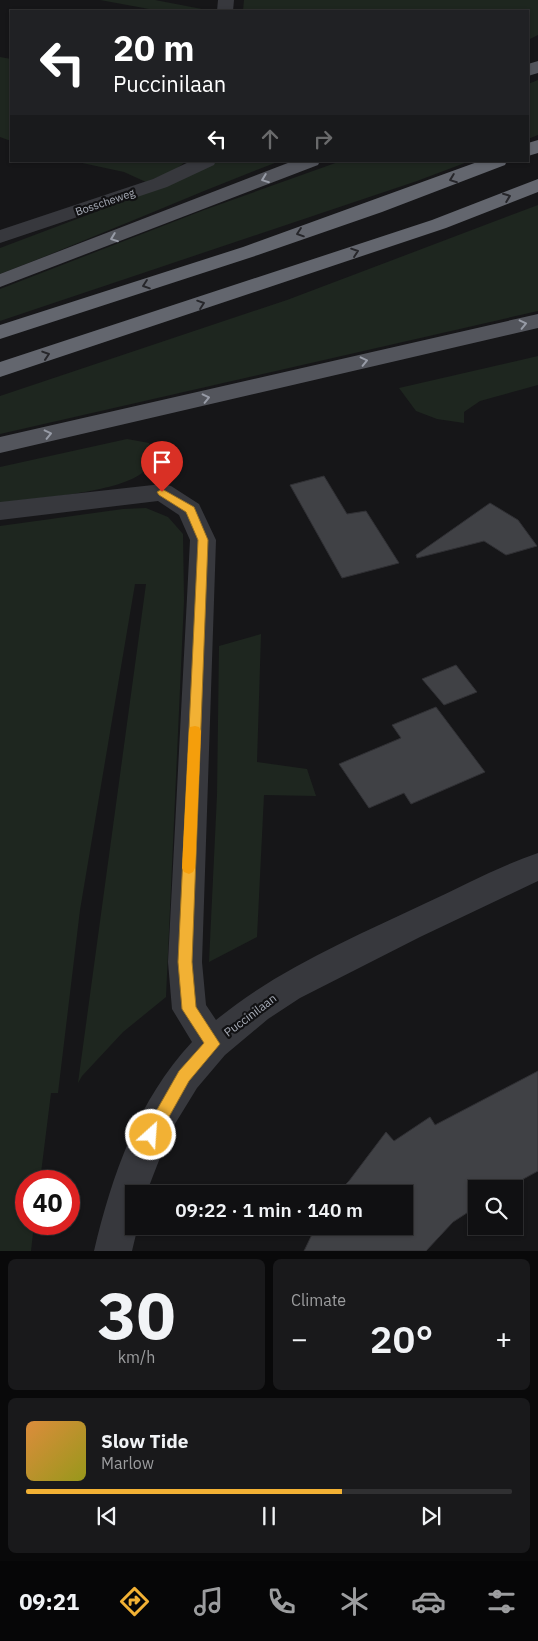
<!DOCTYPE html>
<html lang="en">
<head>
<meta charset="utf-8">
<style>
	:root { --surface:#101012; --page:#19191b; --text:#f1f3f6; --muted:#9c9d9f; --line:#303032; --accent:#f2b134 }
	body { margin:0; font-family:"IBM Plex Sans",sans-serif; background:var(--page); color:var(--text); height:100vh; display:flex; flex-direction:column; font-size:19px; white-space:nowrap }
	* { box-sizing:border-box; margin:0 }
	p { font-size:16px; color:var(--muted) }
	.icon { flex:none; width:28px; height:28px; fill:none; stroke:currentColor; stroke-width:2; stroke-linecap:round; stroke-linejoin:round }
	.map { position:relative; height:1251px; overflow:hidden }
	.side { display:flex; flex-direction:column; gap:8px; padding:8px; background:#09090a; flex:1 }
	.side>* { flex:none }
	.top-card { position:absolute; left:10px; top:10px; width:519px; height:152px; border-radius:0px; box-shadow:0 1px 4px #0004,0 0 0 1px var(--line); background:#202124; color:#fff; overflow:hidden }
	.buttons { position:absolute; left:468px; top:1180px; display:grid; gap:10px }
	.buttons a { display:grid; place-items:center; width:55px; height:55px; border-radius:0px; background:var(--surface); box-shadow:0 1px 4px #0004,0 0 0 1px var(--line); font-size:25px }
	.speed { position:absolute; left:15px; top:1170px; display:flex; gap:10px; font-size:25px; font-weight:700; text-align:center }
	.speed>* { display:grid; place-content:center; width:65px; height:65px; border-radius:50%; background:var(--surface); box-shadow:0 1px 4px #0004,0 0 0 1px var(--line); line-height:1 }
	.speed .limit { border:8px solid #d22; background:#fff; color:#111 }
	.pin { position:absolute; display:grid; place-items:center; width:42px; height:42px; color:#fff; margin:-51px -21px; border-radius:50% 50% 50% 0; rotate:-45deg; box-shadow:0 0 5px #0007 }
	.pin .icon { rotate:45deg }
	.me { position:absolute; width:55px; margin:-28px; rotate:26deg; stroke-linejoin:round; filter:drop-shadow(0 0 4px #0008) }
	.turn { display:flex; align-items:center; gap:18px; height:105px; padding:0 20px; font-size:22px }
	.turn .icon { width:65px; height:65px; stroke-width:2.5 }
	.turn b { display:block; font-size:35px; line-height:42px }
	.lanes { display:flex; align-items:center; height:48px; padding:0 20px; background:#0003; justify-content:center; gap:25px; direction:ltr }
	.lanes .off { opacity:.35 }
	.big { font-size:38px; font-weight:600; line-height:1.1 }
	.side .card { flex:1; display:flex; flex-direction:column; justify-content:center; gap:8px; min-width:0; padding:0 18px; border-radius:8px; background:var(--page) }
	.side .dial { align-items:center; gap:0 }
	.dial b { font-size:65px; line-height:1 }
	.song { display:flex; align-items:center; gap:15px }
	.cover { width:60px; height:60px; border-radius:8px; background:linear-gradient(135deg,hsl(30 70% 55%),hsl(60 70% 35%)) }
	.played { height:5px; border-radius:2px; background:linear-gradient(90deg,var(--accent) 65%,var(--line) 65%) }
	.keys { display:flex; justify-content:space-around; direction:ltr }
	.heat { display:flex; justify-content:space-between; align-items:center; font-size:28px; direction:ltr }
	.side .tiles { flex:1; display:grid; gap:8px; grid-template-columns:1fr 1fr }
	.card:last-child { grid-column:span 2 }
	.trip { position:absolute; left:125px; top:1185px; width:288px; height:50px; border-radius:0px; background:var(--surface); box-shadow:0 1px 4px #0004,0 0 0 1px var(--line); font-weight:600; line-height:50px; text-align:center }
	.tab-bar { display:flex; height:80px; justify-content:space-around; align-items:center; background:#060607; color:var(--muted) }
	.tab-bar .icon { width:35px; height:35px }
	.tab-bar .on { color:var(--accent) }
	.tab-bar b { font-size:22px; color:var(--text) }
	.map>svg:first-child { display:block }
</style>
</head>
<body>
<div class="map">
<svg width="538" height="1251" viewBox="0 0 538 1251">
	<rect width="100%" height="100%" fill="#161618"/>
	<g fill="#1e261f">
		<polygon points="100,0 155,0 207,10 207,11 160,11"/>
		<polygon points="244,0 538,0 538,35 528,40 528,11 243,11"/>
		<polygon points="0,57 11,59 11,141 0,137"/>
		<polygon points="538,80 538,135 528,139 528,84"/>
		<polygon points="73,161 186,161 175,170 146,182 124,172"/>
		<path d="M215,161H280C186,197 94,238 0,274V248L159,188Z"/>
		<polygon points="341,161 470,161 417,181 0,321 0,289 204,210"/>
		<polygon points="538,205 538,311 0,434 0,396 287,300"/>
		<polygon points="538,356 538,385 480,401 464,412 464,423 437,419 416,411 399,388"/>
		<path d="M127,439L149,443L152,457C149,463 146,470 142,473C117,493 34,498 0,503V467Z"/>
		<polygon points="146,508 168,517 183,534 184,601 166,997 123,1032 82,1076 78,1083 146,584 135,584 80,910 58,1093 51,1093 40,1181 26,1181 26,1224 34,1224 31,1251 0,1251 0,526 123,509"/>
		<polygon points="261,634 257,762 307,769 316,796 264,795 257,937 209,962 217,795 219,646"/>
	</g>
	<g fill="#404145" stroke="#303034">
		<polygon points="324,476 347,514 366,511 399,563 342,578 290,485"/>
		<polygon points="490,503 518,520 537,546 506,555 484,541 417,558 416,555"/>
		<polygon points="456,665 477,692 444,705 422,679"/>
		<polygon points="436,707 485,772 411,804 404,793 369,808 339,764 401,738 392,725"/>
		<polygon points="538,1071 538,1171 505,1189 476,1189 476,1207 453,1222 426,1251 304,1251 316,1226 404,1226 404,1194 336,1194 349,1181 386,1132 394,1141 430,1117 435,1125"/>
	</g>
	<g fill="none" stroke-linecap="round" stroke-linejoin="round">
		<g fill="#37383d" fill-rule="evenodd">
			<polygon points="218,0 234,0 233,11 217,11"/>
			<polygon points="191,161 216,161 214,165 167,187 0,243 0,230 153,179"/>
			<path d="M162,484L171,486L199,504L216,540L202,962L206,1005L216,1020C278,969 354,937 426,903C463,886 500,866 538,853V881L420,937L300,998L268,1019L225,1055L197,1088L170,1132L146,1194H134V1226H138L132,1251H94C112,1175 138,1100 192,1042L172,1009L168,962L190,540L179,515L158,501L0,520V502Z"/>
		</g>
		<g fill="#53555c" fill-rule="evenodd">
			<polygon points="538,61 538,73 528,76 528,64"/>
			<polygon points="293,161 320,161 318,165 0,287 0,274"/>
			<polygon points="538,314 538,328 0,453 0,437"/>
		</g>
		<g fill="#63666e" fill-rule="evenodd">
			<polygon points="538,140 538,153 528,156 528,143"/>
			<polygon points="480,161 507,161 505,165 382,212 258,255 0,339 0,325 243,247"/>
			<polygon points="538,179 538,192 446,228 0,377 0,362 432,220"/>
		</g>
	</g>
	<defs><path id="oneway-chevron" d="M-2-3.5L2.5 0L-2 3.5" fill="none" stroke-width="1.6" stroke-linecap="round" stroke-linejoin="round" transform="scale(1.25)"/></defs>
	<g stroke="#979ba6">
		<use href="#oneway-chevron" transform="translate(265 179) rotate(159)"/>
		<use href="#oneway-chevron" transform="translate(114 238) rotate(159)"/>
		<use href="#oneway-chevron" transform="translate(523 324) rotate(-13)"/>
		<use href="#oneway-chevron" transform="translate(364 361) rotate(-13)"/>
		<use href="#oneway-chevron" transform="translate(206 398) rotate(-13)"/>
		<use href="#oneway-chevron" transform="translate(48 434) rotate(-13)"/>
	</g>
	<g stroke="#26262a">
		<use href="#oneway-chevron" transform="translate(453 179) rotate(159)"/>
		<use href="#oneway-chevron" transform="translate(507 197) rotate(-21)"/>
		<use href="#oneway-chevron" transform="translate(300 233) rotate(161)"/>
		<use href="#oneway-chevron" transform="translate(355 252) rotate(-19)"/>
		<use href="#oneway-chevron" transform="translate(146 285) rotate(161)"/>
		<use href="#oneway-chevron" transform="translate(201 304) rotate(-19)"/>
		<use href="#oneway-chevron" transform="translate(46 355) rotate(-18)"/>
	</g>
	<polygon fill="#f2b134" stroke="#9d7322" points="162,489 194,507 208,540 192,962 196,1007 220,1044 189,1081 156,1140 151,1142 146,1140 144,1135 146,1129 179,1071 204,1043 182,1009 178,962 198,540 186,512 159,495 157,492"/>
	<polygon fill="#f59e0b" points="195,726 199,727 201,731 195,868 193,872 189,874 184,872 182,868 189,731 190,727"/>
	<g text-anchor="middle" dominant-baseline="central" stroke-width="4.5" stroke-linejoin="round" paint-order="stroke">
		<g font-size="11" fill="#a8adb8" stroke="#111113">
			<text transform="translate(105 202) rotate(-19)">Bosscheweg</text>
		</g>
		<g font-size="12" fill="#a8adb8" stroke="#111113">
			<text transform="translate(250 1015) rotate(-37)">Puccinilaan</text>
		</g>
	</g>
</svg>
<div class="buttons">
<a><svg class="icon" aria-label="search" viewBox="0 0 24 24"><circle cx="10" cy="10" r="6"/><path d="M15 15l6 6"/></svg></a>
</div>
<div class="speed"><div class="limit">40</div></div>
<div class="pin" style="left:162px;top:492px;background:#d93025"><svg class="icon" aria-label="arrive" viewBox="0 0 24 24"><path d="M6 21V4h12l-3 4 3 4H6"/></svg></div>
<svg class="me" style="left:151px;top:1135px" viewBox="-20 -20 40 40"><circle r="17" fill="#f2b134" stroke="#fff" stroke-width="3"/><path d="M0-11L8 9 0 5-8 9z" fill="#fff"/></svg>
<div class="trip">09:22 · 1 min · 140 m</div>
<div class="top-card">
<div class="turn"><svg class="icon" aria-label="left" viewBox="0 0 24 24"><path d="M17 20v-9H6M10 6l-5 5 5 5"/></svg><div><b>20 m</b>Puccinilaan</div></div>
<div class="lanes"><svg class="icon" aria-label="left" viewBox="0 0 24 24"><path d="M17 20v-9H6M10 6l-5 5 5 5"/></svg><svg class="icon off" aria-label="ahead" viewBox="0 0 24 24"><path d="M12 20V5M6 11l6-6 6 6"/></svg><svg class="icon off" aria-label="right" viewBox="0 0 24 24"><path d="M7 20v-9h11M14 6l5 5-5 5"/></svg></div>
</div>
</div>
<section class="side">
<div class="tiles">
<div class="card dial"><b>30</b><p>km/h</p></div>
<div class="card"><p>Climate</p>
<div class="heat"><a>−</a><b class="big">20°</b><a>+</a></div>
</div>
<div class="card">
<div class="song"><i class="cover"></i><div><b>Slow Tide</b><p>Marlow</p></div></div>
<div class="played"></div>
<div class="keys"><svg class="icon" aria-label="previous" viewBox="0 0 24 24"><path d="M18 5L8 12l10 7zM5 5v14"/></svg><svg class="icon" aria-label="pause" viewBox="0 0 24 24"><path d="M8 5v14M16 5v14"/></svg><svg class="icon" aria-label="next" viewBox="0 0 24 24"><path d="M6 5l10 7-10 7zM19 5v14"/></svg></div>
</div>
</div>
</section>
<nav class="tab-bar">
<b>09:21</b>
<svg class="icon on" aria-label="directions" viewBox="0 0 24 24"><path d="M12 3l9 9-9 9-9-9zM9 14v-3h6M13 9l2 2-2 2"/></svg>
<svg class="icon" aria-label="music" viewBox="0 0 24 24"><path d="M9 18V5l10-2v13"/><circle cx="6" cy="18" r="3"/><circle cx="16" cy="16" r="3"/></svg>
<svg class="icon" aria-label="phone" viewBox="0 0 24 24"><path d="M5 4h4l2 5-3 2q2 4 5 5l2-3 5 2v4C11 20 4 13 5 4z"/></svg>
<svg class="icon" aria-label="climate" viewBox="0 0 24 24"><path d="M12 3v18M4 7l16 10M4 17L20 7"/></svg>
<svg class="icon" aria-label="car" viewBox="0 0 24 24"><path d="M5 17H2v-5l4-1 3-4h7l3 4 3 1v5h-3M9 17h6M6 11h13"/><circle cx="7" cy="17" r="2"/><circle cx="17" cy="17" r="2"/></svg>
<svg class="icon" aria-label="filters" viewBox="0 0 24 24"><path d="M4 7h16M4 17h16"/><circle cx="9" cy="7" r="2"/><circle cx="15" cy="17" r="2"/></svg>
</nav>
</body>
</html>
